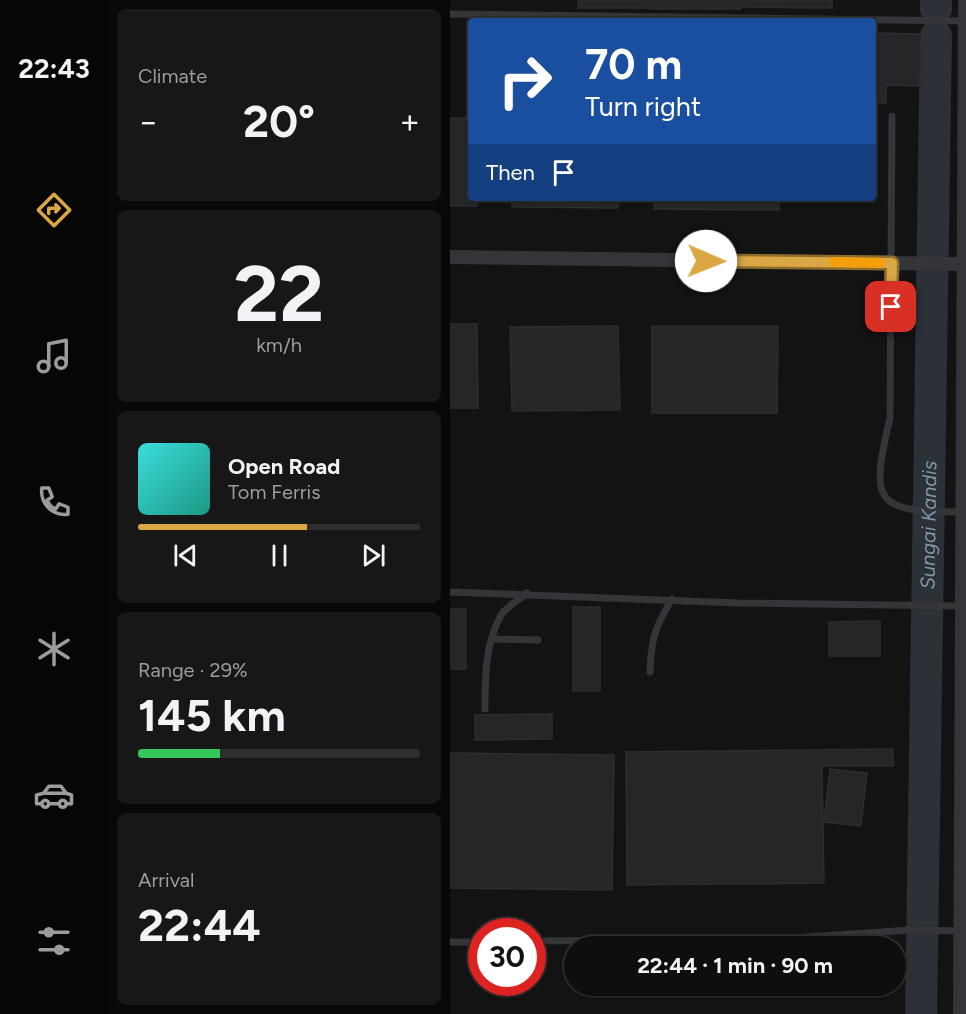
<!DOCTYPE html>
<html lang="en">
<head>
<meta charset="utf-8">
<style>
	:root { --surface:#0e0e0f; --page:#171718; --text:#f1f3f6; --muted:#9b9c9e; --line:#2e2e2f; --accent:#daa744 }
	body { margin:0; font-family:Figtree,sans-serif; background:var(--page); color:var(--text); height:100vh; display:flex; flex-direction:column; font-size:22px; white-space:nowrap }
	* { box-sizing:border-box; margin:0 }
	p { font-size:20px; color:var(--muted) }
	.icon { flex:none; width:33px; height:33px; fill:none; stroke:currentColor; stroke-width:2; stroke-linecap:round; stroke-linejoin:round }
	.map { position:relative; flex:1; overflow:hidden }
	.drawer { display:flex; flex-direction:column; gap:9px; padding:9px; background:#080808; width:342px }
	.drawer>* { flex:none }
	.hud { position:absolute; left:18px; top:18px; width:408px; height:183px; border-radius:6px; box-shadow:0 2px 4px #0004,0 0 0 2px var(--line); background:#1a4fa0; color:#fff; overflow:hidden }
	.speed { position:absolute; left:18px; top:918px; display:flex; gap:12px; font-size:30px; font-weight:700; text-align:center }
	.speed>* { display:grid; place-content:center; width:78px; height:78px; border-radius:50%; background:var(--surface); box-shadow:0 2px 4px #0004,0 0 0 2px var(--line); line-height:1 }
	.speed .limit { border:9px solid #d22; background:#fff; color:#111 }
	.pin { position:absolute; display:grid; place-items:center; width:51px; height:51px; color:#fff; margin:-26px; border-radius:12px; box-shadow:0 3px 9px #0006 }
	.me { position:absolute; width:66px; margin:-33px; rotate:91deg; stroke-linejoin:round; filter:drop-shadow(0 0 4px #0008) }
	.turn { display:flex; align-items:center; gap:21px; height:126px; padding:0 18px; font-size:27px }
	.turn .icon { width:78px; height:78px; stroke-width:2.5 }
	.turn b { display:block; font-size:42px; line-height:51px }
	.then { display:flex; align-items:center; height:57px; padding:0 18px; background:#0003; gap:12px; font-size:22px }
	.big { font-size:45px; font-weight:700; line-height:1.1 }
	.drawer .card { flex:1; display:flex; flex-direction:column; justify-content:center; gap:9px; min-width:0; padding:0 21px; border-radius:9px; background:var(--page) }
	.drawer .dial { align-items:center; gap:0 }
	.dial b { font-size:78px; line-height:1 }
	.song { display:flex; align-items:center; gap:18px }
	.cover { width:72px; height:72px; border-radius:9px; background:linear-gradient(135deg,hsl(180 70% 55%),hsl(170 70% 35%)) }
	.played { height:6px; border-radius:3px; background:linear-gradient(90deg,var(--accent) 60%,var(--line) 60%) }
	.keys { display:flex; justify-content:space-around; direction:ltr }
	.heat { display:flex; justify-content:space-between; align-items:center; font-size:33px; direction:ltr }
	.charge { height:9px; border-radius:4px; background:linear-gradient(90deg,#34c759 29%,var(--line) 0) }
	.trip { position:absolute; left:114px; top:936px; width:342px; height:60px; border-radius:30px; background:var(--surface); box-shadow:0 2px 4px #0004,0 0 0 2px var(--line); font-weight:700; line-height:60px; text-align:center }
	main { display:flex; flex:1; min-height:0 }
	.dock { display:flex; flex-direction:column; width:108px; justify-content:space-around; align-items:center; background:#060606; color:var(--muted) }
	.dock .icon { width:42px; height:42px }
	.dock .active { color:var(--accent) }
	.dock b { font-size:27px; color:var(--text) }
	.map>svg:first-child { display:block }
</style>
</head>
<body>
<main>
<nav class="dock">
<b>22:43</b>
<svg class="icon active" aria-label="directions" viewBox="0 0 24 24"><path d="M12 3l9 9-9 9-9-9zM9 14v-3h6M13 9l2 2-2 2"/></svg>
<svg class="icon" aria-label="music" viewBox="0 0 24 24"><path d="M9 18V5l10-2v13"/><circle cx="6" cy="18" r="3"/><circle cx="16" cy="16" r="3"/></svg>
<svg class="icon" aria-label="phone" viewBox="0 0 24 24"><path d="M5 4h4l2 5-3 2q2 4 5 5l2-3 5 2v4C11 20 4 13 5 4z"/></svg>
<svg class="icon" aria-label="climate" viewBox="0 0 24 24"><path d="M12 3v18M4 7l16 10M4 17L20 7"/></svg>
<svg class="icon" aria-label="car" viewBox="0 0 24 24"><path d="M5 17H2v-5l4-1 3-4h7l3 4 3 1v5h-3M9 17h6M6 11h13"/><circle cx="7" cy="17" r="2"/><circle cx="17" cy="17" r="2"/></svg>
<svg class="icon" aria-label="filters" viewBox="0 0 24 24"><path d="M4 7h16M4 17h16"/><circle cx="9" cy="7" r="2"/><circle cx="15" cy="17" r="2"/></svg>
</nav>
<section class="drawer">
<div class="card"><p>Climate</p>
<div class="heat"><a>−</a><b class="big">20°</b><a>+</a></div>
</div>
<div class="card dial"><b>22</b><p>km/h</p></div>
<div class="card">
<div class="song"><i class="cover"></i><div><b>Open Road</b><p>Tom Ferris</p></div></div>
<div class="played"></div>
<div class="keys"><svg class="icon" aria-label="previous" viewBox="0 0 24 24"><path d="M18 5L8 12l10 7zM5 5v14"/></svg><svg class="icon" aria-label="pause" viewBox="0 0 24 24"><path d="M8 5v14M16 5v14"/></svg><svg class="icon" aria-label="next" viewBox="0 0 24 24"><path d="M6 5l10 7-10 7zM19 5v14"/></svg></div>
</div>
<div class="card"><p>Range · 29%</p><b class="big">145 km</b><div class="charge"></div></div>
<div class="card"><p>Arrival</p><b class="big">22:44</b></div>
</section>
<div class="map">
<svg width="516" height="1014" viewBox="0 0 516 1014">
	<rect width="100%" height="100%" fill="#131314"/>
	<g fill="none" stroke-linecap="round" stroke-linejoin="round">
		<g stroke="#2b3136" stroke-width="32">
			<polyline points="486,0 486,9"/>
			<path id="s1" d="M471,1014L486,36"/>
		</g>
	</g>
	<g fill="#262628" stroke="#2d2d30" stroke-width="1.5">
		<rect x="128" y="0" width="70" height="8"/>
		<rect x="200" y="0" width="91" height="9"/>
		<polygon points="293,0 382,0 382,8 293,7"/>
		<polygon points="423,33 471,34 470,86 436,85 436,103 423,102"/>
		<polygon points="0,118 21,118 21,198 27,198 27,206 0,206"/>
		<polygon points="62,198 168,198 168,208 62,207"/>
		<polygon points="205,198 329,198 329,210 204,209"/>
		<polygon points="0,324 27,324 28,408 0,408"/>
		<polygon points="168,326 170,410 62,411 60,327"/>
		<polygon points="202,326 328,326 327,413 202,413"/>
		<rect x="123" y="607" width="27" height="84"/>
		<rect x="0" y="609" width="16" height="60"/>
		<polygon points="430,621 430,656 379,656 379,622"/>
		<polygon points="102,714 102,739 25,740 25,715"/>
		<polygon points="443,749 443,766 372,766 374,883 177,885 176,752"/>
		<polygon points="0,753 164,755 162,890 0,888"/>
		<polygon points="380,769 417,773 411,826 374,822"/>
		<polygon points="388,986 441,986 441,988"/>
	</g>
	<g fill="none" stroke-linecap="round" stroke-linejoin="round">
		<g stroke="#343538" stroke-width="7">
			<polyline points="0,14 515,21"/>
			<path d="M442,116L440,418C420,503 423,512 514,512"/>
			<polyline points="0,592 288,603 513,606"/>
			<polyline points="43,639 88,640"/>
			<path d="M200,672C201,639 205,627 222,599"/>
			<path d="M35,709C35,677 35,644 51,615C56,607 69,600 77,593"/>
			<polyline points="82,941 328,939 461,930 512,931"/>
			<polyline points="0,942 32,942"/>
		</g>
		<g stroke="#343538" stroke-width="14">
			<polyline points="0,257 513,264"/>
			<polyline points="510,1014 515,0"/>
		</g>
	</g>
	<g fill="none" stroke-linecap="round" stroke-linejoin="round">
		<g stroke="#8e6d2c" stroke-width="15">
			<polyline id="route" points="256,261 442,263 441,307"/>
		</g>
		<use href="#route" stroke="#daa744" stroke-width="10"/>
		<polyline stroke="#f59e0b" stroke-width="10" points="384,262 430,263"/>
	</g>
	<g text-anchor="middle" dominant-baseline="central" stroke-width="6" stroke-linejoin="round" paint-order="stroke">
		<g font-size="20" font-style="italic" fill="#8197aa" stroke="#0e0e0f">
			<text stroke="none"><textPath href="#s1" startOffset="489">Sungai Kandis</textPath></text>
		</g>
	</g>
</svg>
<div class="speed"><div class="limit">30</div></div>
<div class="pin" style="left:441px;top:307px;background:#d93025"><svg class="icon" aria-label="arrive" viewBox="0 0 24 24"><path d="M6 21V4h12l-3 4 3 4H6"/></svg></div>
<svg class="me" style="left:256px;top:261px" viewBox="-20 -20 40 40"><circle r="19" fill="#fff"/><path d="M0-13L10 11 0 6-10 11z" fill="#daa744"/></svg>
<div class="trip">22:44 · 1 min · 90 m</div>
<div class="hud">
<div class="turn"><svg class="icon" aria-label="right" viewBox="0 0 24 24"><path d="M7 20v-9h11M14 6l5 5-5 5"/></svg><div><b>70 m</b>Turn right</div></div>
<div class="then">Then<svg class="icon" aria-label="arrive" viewBox="0 0 24 24"><path d="M6 21V4h12l-3 4 3 4H6"/></svg></div>
</div>
</div>
</main>
</body>
</html>
